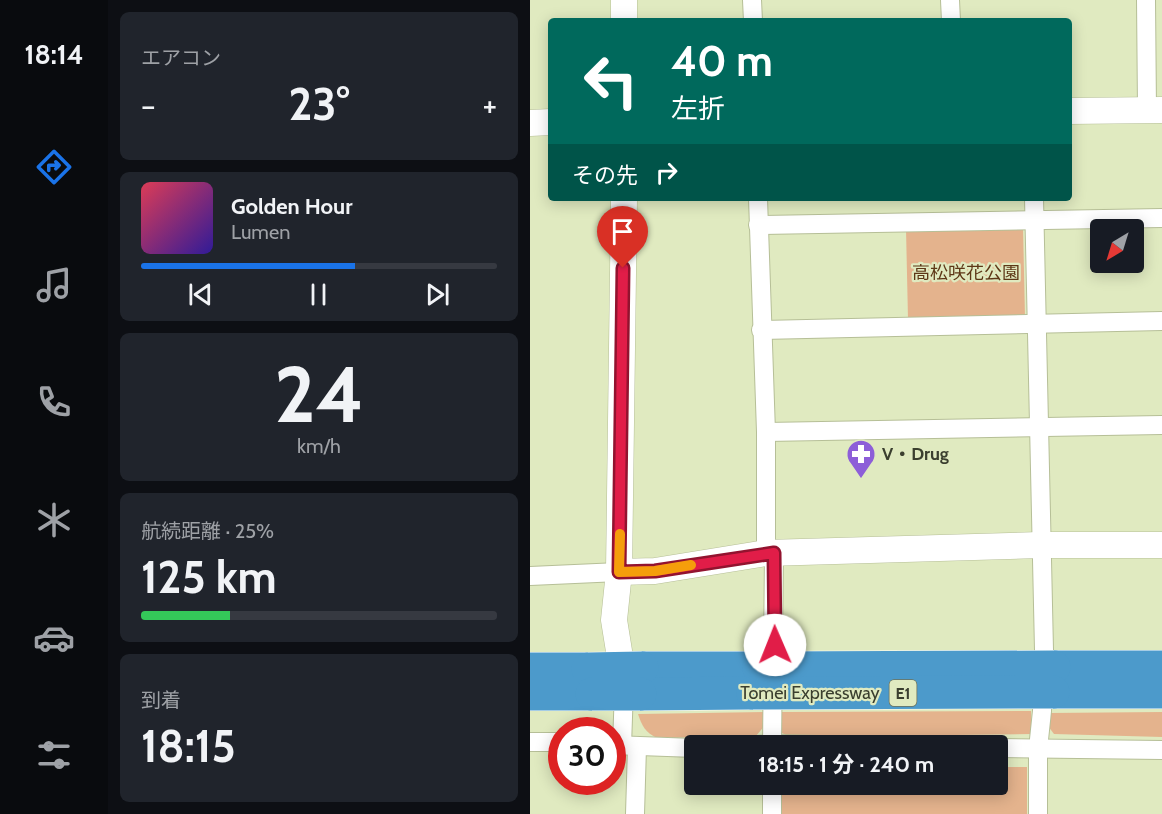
<!DOCTYPE html>
<html lang="ja">
<head>
<meta charset="utf-8">
<style>
	:root { --surface:#171b24; --page:#20242c; --text:#f1f3f6; --muted:#9ea1a6; --line:#363941; --accent:#1a73e8 }
	body { margin:0; font-family:Cabin,"Noto Sans JP",sans-serif; background:var(--page); color:var(--text); height:100vh; display:flex; flex-direction:column; font-size:22px; white-space:nowrap }
	* { box-sizing:border-box; margin:0 }
	p { font-size:20px; color:var(--muted) }
	.icon { flex:none; width:33px; height:33px; fill:none; stroke:currentColor; stroke-width:2; stroke-linecap:round; stroke-linejoin:round }
	.map { position:relative; flex:1; overflow:hidden }
	.panel { display:flex; flex-direction:column; gap:12px; padding:12px; background:#0d0f14; width:422px }
	.panel>* { flex:none }
	.top-card { position:absolute; left:18px; top:18px; width:524px; height:183px; border-radius:6px; box-shadow:0 3px 15px #0003; background:#00695c; color:#fff; overflow:hidden }
	.needle { width:39px; rotate:218deg }
	.fabs { position:absolute; left:560px; top:219px; display:grid; gap:12px }
	.fabs a { display:grid; place-items:center; width:54px; height:54px; border-radius:6px; background:var(--surface); box-shadow:0 3px 15px #0003; font-size:30px }
	.speed { position:absolute; left:18px; top:717px; display:flex; gap:12px; font-size:30px; font-weight:700; text-align:center }
	.speed>* { display:grid; place-content:center; width:78px; height:78px; border-radius:50%; background:var(--surface); box-shadow:0 3px 15px #0003; line-height:1 }
	.speed .limit { border:9px solid #d22; background:#fff; color:#111 }
	.pin { position:absolute; display:grid; place-items:center; width:51px; height:51px; color:#fff; margin:-62px -26px; border-radius:50% 50% 50% 0; rotate:-45deg; box-shadow:0 0 6px #0007 }
	.pin .icon { rotate:45deg }
	.me { position:absolute; width:66px; margin:-33px; rotate:359deg; stroke-linejoin:round; filter:drop-shadow(0 0 4px #0008) }
	.turn { display:flex; align-items:center; gap:21px; height:126px; padding:0 24px; font-size:27px }
	.turn .icon { width:78px; height:78px; stroke-width:2.5 }
	.turn b { display:block; font-size:42px; line-height:51px }
	.then { display:flex; align-items:center; height:57px; padding:0 24px; background:#0003; gap:12px; font-size:22px }
	.big { font-size:45px; font-weight:700; line-height:1.1 }
	.panel .widget { flex:1; display:flex; flex-direction:column; justify-content:center; gap:9px; min-width:0; padding:0 21px; border-radius:9px; background:var(--page) }
	.panel .dial { align-items:center; gap:0 }
	.dial b { font-size:78px; line-height:1 }
	.song { display:flex; align-items:center; gap:18px }
	.cover { width:72px; height:72px; border-radius:9px; background:linear-gradient(135deg,hsl(350 70% 55%),hsl(250 70% 35%)) }
	.played { height:6px; border-radius:3px; background:linear-gradient(90deg,var(--accent) 60%,var(--line) 60%) }
	.keys { display:flex; justify-content:space-around; direction:ltr }
	.heat { display:flex; justify-content:space-between; align-items:center; font-size:33px; direction:ltr }
	.charge { height:9px; border-radius:4px; background:linear-gradient(90deg,#34c759 25%,var(--line) 0) }
	.trip { position:absolute; left:154px; top:735px; width:324px; height:60px; border-radius:6px; background:var(--surface); box-shadow:0 3px 15px #0003; font-weight:700; line-height:60px; text-align:center }
	main { display:flex; flex:1; min-height:0 }
	.dock { display:flex; flex-direction:column; width:108px; justify-content:space-around; align-items:center; background:#090b0e; color:var(--muted) }
	.dock .icon { width:42px; height:42px }
	.dock .on { color:var(--accent) }
	.dock b { font-size:27px; color:var(--text) }
	.map>svg:first-child { display:block }
</style>
</head>
<body>
<main>
<nav class="dock">
<b>18:14</b>
<svg class="icon on" aria-label="directions" viewBox="0 0 24 24"><path d="M12 3l9 9-9 9-9-9zM9 14v-3h6M13 9l2 2-2 2"/></svg>
<svg class="icon" aria-label="music" viewBox="0 0 24 24"><path d="M9 18V5l10-2v13"/><circle cx="6" cy="18" r="3"/><circle cx="16" cy="16" r="3"/></svg>
<svg class="icon" aria-label="phone" viewBox="0 0 24 24"><path d="M5 4h4l2 5-3 2q2 4 5 5l2-3 5 2v4C11 20 4 13 5 4z"/></svg>
<svg class="icon" aria-label="climate" viewBox="0 0 24 24"><path d="M12 3v18M4 7l16 10M4 17L20 7"/></svg>
<svg class="icon" aria-label="car" viewBox="0 0 24 24"><path d="M5 17H2v-5l4-1 3-4h7l3 4 3 1v5h-3M9 17h6M6 11h13"/><circle cx="7" cy="17" r="2"/><circle cx="17" cy="17" r="2"/></svg>
<svg class="icon" aria-label="filters" viewBox="0 0 24 24"><path d="M4 7h16M4 17h16"/><circle cx="9" cy="7" r="2"/><circle cx="15" cy="17" r="2"/></svg>
</nav>
<section class="panel">
<div class="widget"><p>エアコン</p>
<div class="heat"><a>−</a><b class="big">23°</b><a>+</a></div>
</div>
<div class="widget">
<div class="song"><i class="cover"></i><div><b>Golden Hour</b><p>Lumen</p></div></div>
<div class="played"></div>
<div class="keys"><svg class="icon" aria-label="previous" viewBox="0 0 24 24"><path d="M18 5L8 12l10 7zM5 5v14"/></svg><svg class="icon" aria-label="pause" viewBox="0 0 24 24"><path d="M8 5v14M16 5v14"/></svg><svg class="icon" aria-label="next" viewBox="0 0 24 24"><path d="M6 5l10 7-10 7zM19 5v14"/></svg></div>
</div>
<div class="widget dial"><b>24</b><p>km/h</p></div>
<div class="widget"><p>航続距離 · 25%</p><b class="big">125 km</b><div class="charge"></div></div>
<div class="widget"><p>到着</p><b class="big">18:15</b></div>
</section>
<div class="map">
<svg width="633" height="814" viewBox="0 0 633 814">
	<rect width="100%" height="100%" fill="#e0eac0"/>
	<g fill="#e4b38d">
		<polygon points="493,227 495,317 378,319 376,229"/>
		<polygon points="501,711 502,734 260,737 252,733 251,712"/>
		<path d="M234,712L236,724L226,736L127,738C115,732 112,726 108,714Z"/>
		<polygon points="632,712 632,737 524,734 518,726 518,713"/>
		<polygon points="468,767 497,767 497,814 249,814 250,785 468,784"/>
	</g>
	<g fill="none" stroke-linecap="round" stroke-linejoin="round">
		<g stroke="#b6bf97" stroke-width="20">
			<g id="street">
				<polyline points="222,0 223,21"/>
				<polyline points="420,0 421,21"/>
				<polyline points="616,0 617,109"/>
				<polyline points="228,198 236,432 236,553"/>
				<polyline points="504,198 514,650 512,711 508,749 508,814"/>
				<polyline points="228,225 633,218"/>
				<polyline points="231,330 633,321"/>
				<polyline points="236,432 633,425"/>
				<polyline points="0,576 89,572"/>
				<polyline points="0,742 32,742"/>
				<polyline points="82,745 165,748"/>
				<polyline points="92,746 94,688"/>
				<polyline points="212,746 243,744 337,746"/>
				<polyline points="242,746 244,553"/>
				<polyline points="468,748 633,750"/>
				<polyline points="105,814 107,747"/>
				<polyline points="242,814 242,784"/>
			</g>
		</g>
		<g stroke="#b6bf97" stroke-width="27">
			<g id="secondary">
				<polyline points="94,0 94,21"/>
				<polyline points="538,111 633,110"/>
				<polyline points="0,123 21,122"/>
				<polyline points="89,572 125,571 236,553 510,545 633,545"/>
				<polyline points="89,651 84,620 89,572 94,198"/>
			</g>
		</g>
		<g stroke="#fff" stroke-width="34">
			<g id="highway">
				<polyline points="524,667 633,667"/>
				<polyline points="112,668 229,668"/>
				<polyline points="0,669 58,669"/>
				<polyline points="523,692 633,692"/>
				<polyline points="0,694 62,694"/>
				<polyline points="110,694 223,693"/>
			</g>
		</g>
		<use href="#street" stroke="#fff" stroke-width="18"/>
		<use href="#secondary" stroke="#fff" stroke-width="26"/>
		<use href="#highway" stroke="#4c9acb" stroke-width="33"/>
		<g stroke="#fff" stroke-width="34" stroke-linecap="butt">
			<g id="highway-bridge">
				<polyline points="229,668 524,667"/>
				<polyline points="58,669 112,668"/>
				<polyline points="223,693 523,692"/>
				<polyline points="62,694 110,694"/>
			</g>
		</g>
		<use href="#highway-bridge" stroke="#4c9acb" stroke-width="33"/>
	</g>
	<g fill="none" stroke-linecap="round" stroke-linejoin="round">
		<g stroke="#92132f" stroke-width="15">
			<polyline id="route" points="93,268 89,572 125,571 244,553 245,645"/>
		</g>
		<use href="#route" stroke="#e11d48" stroke-width="10"/>
		<polyline stroke="#f59e0b" stroke-width="10" points="90,534 89,572 125,571 161,565"/>
	</g>
	<defs>
		<g id="pharmacy-pin" transform="scale(1.5)"><path d="M0 17L-7.5 6A9.5 9.5 0 1 1 7.5 6Z" fill="#8d5ed8" stroke="#e0eac0"/><path d="M-2-6h4v4h4v4h-4v4h-4v-4h-4v-4h4Z" fill="#fff"/></g>
	</defs>
	<g fill-rule="evenodd">
		<use href="#pharmacy-pin" x="331" y="454"/>
	</g>
	<g text-anchor="middle" dominant-baseline="central" stroke-width="4.5" stroke-linejoin="round" paint-order="stroke">
		<rect fill="#e0eac0" stroke="#6c725a" stroke-width="1.5" x="359.5" y="680" width="27" height="26" rx="4.5"/>
		<g font-size="16" font-weight="bold" fill="#3b3f2f">
			<text x="373" y="693">E1</text>
		</g>
		<g font-size="18" fill="#5d3716" stroke="#e0eac0">
			<text x="436" y="273">高松咲花公園</text>
		</g>
		<g font-size="18" font-weight="bold" fill="#3b3f2f" stroke="#e0eac0" text-anchor="start">
			<text x="352" y="454">V・Drug</text>
		</g>
		<g font-size="18" fill="#3b3f2f" stroke="#e0eac0">
			<text x="280" y="693">Tomei Expressway</text>
		</g>
	</g>
</svg>
<div class="fabs">
<a><svg class="needle" viewBox="-14 -14 28 28"><path d="M0-13l5 13h-10z" fill="#e53935"/><path d="M0 13l5-13h-10z" fill="#9ea1a6"/></svg></a>
</div>
<div class="speed"><div class="limit">30</div></div>
<div class="pin" style="left:93px;top:268px;background:#d93025"><svg class="icon" aria-label="arrive" viewBox="0 0 24 24"><path d="M6 21V4h12l-3 4 3 4H6"/></svg></div>
<svg class="me" style="left:245px;top:645px" viewBox="-20 -20 40 40"><circle r="19" fill="#fff"/><path d="M0-13L10 11 0 6-10 11z" fill="#e11d48"/></svg>
<div class="trip">18:15 · 1 分 · 240 m</div>
<div class="top-card">
<div class="turn"><svg class="icon" aria-label="left" viewBox="0 0 24 24"><path d="M17 20v-9H6M10 6l-5 5 5 5"/></svg><div><b>40 m</b>左折</div></div>
<div class="then">その先<svg class="icon" aria-label="right" viewBox="0 0 24 24"><path d="M7 20v-9h11M14 6l5 5-5 5"/></svg></div>
</div>
</div>
</main>
</body>
</html>
